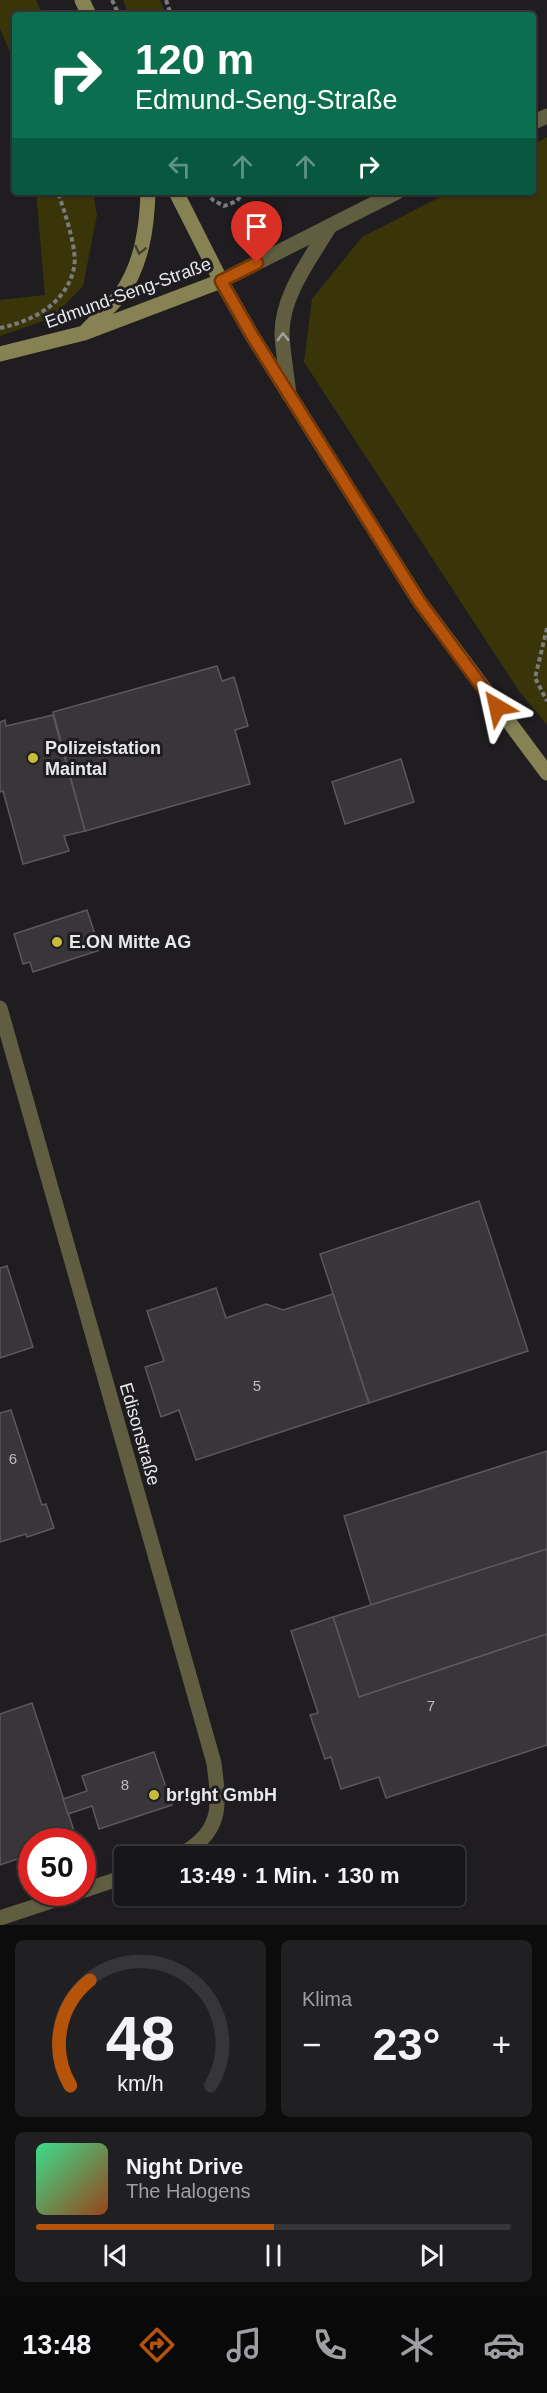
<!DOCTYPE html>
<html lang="de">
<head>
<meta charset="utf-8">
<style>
	:root { --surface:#171618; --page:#201f21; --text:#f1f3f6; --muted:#9e9fa2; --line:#363537; --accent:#b45309 }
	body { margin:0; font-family:Arial,sans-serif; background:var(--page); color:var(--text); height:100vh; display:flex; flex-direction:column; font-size:22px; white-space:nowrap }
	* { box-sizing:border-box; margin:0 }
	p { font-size:20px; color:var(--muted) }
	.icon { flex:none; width:33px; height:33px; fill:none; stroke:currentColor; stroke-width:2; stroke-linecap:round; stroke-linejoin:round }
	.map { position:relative; height:1925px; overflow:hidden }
	.drawer { display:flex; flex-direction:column; gap:15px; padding:15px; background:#0d0c0d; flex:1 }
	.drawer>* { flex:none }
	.top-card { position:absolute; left:12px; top:12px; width:524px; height:183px; border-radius:6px; box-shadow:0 2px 4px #0004,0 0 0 2px var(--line); background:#0b6e4f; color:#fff; overflow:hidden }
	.speed { position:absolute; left:18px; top:1828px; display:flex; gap:12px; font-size:30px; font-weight:700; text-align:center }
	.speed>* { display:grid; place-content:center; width:78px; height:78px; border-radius:50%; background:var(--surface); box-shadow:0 2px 4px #0004,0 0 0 2px var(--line); line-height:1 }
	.speed .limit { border:9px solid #d22; background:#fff; color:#111 }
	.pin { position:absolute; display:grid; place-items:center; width:51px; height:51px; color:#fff; margin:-62px -26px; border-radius:50% 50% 50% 0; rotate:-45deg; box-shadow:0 0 6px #0007 }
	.pin .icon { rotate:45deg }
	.me { position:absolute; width:66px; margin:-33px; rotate:324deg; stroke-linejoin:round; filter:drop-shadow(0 0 4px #0008) }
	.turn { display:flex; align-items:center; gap:21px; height:126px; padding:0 24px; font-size:27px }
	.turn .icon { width:78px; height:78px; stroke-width:2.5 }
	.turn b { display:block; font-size:42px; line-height:51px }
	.lanes { display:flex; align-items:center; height:57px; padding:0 24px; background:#0003; justify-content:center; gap:30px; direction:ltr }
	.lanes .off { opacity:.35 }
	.big { font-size:45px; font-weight:600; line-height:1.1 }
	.drawer .tile { flex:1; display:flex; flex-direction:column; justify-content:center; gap:9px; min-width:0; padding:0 21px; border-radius:9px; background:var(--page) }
	.drawer .dial { align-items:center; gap:0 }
	.dial svg { height:156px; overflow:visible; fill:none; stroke:var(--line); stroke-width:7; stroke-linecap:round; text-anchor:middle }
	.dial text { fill:var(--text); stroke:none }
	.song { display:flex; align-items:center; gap:18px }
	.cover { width:72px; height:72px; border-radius:9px; background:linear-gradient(135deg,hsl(150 70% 55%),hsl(20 70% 35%)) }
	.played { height:6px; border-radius:3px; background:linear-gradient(90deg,var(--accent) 50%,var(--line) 50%) }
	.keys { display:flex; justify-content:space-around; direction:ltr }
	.heat { display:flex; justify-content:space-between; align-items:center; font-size:33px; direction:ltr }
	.drawer .tiles { flex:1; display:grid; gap:15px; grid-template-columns:1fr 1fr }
	.tile:last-child { grid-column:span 2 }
	.trip { position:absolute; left:114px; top:1846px; width:351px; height:60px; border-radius:6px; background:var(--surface); box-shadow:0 2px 4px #0004,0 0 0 2px var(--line); font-weight:600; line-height:60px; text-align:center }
	.menu { display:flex; height:96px; justify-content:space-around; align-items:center; background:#09090a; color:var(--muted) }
	.menu .icon { width:42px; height:42px }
	.menu .active { color:var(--accent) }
	.menu b { font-size:27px; color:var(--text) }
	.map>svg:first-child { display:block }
</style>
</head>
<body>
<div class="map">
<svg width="547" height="1925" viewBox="0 0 547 1925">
	<rect width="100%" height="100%" fill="#1f1d20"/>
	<g fill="#393509">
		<polygon points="0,0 36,0 43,15 15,15 15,65 0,28"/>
		<polygon points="123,0 160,0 166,15 129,15"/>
		<polygon points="547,137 547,725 519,691 304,362 312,299 362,237 450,192 532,192 533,145"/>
		<polygon points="36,192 93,192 97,215 83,286 52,318 0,336 0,300 45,295"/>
	</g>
	<g fill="#383639" stroke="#5b585c" stroke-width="1.5">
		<polygon points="217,666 222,681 234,677 248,726 235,730 250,784 85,831 53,712"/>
		<polygon points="53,715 85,831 64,836 69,851 23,864 3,791 0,792 0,722 5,720 6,726"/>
		<polygon points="401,759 414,802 345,824 332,782"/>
		<polygon points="87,910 100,950 33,972 30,962 23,964 14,934"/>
		<polygon points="479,1201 528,1351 369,1403 320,1254"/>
		<polygon points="7,1266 33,1347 0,1358 0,1268"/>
		<polygon points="216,1288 226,1318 266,1304 283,1310 333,1294 369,1403 196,1460 179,1410 161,1417 145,1367 164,1361 147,1311"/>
		<polygon points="11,1410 42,1505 46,1504 54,1528 27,1537 26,1534 0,1542 0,1413"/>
		<polygon points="547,1451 547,1549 371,1605 344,1516"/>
		<polygon points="547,1549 547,1634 359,1697 333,1617"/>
		<polygon points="333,1617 359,1697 547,1634 547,1745 386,1798 379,1777 341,1789 331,1757 325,1759 310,1715 318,1713 291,1631"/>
		<polygon points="32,1703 77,1840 69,1842 32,1842 32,1854 0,1865 0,1714"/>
		<polygon points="154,1752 172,1805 99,1829 92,1806 68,1814 63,1799 87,1791 82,1776"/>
	</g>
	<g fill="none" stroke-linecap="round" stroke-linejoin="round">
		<g stroke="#7b7a7c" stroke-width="4" stroke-dasharray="4.5 3" stroke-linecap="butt">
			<polyline points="112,0 119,15"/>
			<polyline points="166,0 171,15"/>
			<polyline points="206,192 213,200 224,206 237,201 243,192"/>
			<path d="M0,328C33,321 66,304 74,268C78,250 64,211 58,192"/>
			<polyline points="547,628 535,678 547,701"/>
		</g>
		<g stroke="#605d41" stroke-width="15">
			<polyline points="532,123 547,116"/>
			<polyline points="221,281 397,192"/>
			<path d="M289,395C287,375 283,355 282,335C281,296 311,258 330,226"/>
			<path d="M0,1008L214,1763C220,1810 222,1831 178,1857"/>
			<polyline points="82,1891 124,1877"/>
			<polyline points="0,1918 76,1893"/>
		</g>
		<g stroke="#868253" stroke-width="15">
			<polyline points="82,0 89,15"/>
			<polyline points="176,192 221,281 253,337 419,601 547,773"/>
			<path d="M86,331C97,319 111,307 121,294C142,264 147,227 148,192"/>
			<polyline points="0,354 84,333 221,281"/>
		</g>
	</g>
	<defs><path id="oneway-chevron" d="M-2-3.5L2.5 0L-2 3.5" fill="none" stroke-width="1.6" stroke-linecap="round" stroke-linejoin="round" transform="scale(1.5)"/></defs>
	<use stroke="#434032" href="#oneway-chevron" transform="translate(140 250) rotate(103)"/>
	<use stroke="#a4a296" href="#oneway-chevron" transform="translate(283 337) rotate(-91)"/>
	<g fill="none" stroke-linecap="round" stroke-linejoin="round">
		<g stroke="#753606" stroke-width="15">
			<polyline id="route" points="257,263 221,281 253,337 419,601 497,707"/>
		</g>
		<use href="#route" stroke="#b45309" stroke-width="10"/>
	</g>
	<g fill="#c7bb3b" stroke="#1f1d20" stroke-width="2">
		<circle cx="33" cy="758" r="6"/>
		<circle cx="57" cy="942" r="6"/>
		<circle cx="154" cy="1795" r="6"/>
	</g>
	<g text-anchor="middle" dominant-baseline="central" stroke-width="6" stroke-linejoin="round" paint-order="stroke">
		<g font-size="15" fill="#bdbcbe">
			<text x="257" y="1385">5</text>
			<text x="13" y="1458">6</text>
			<text x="431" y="1705">7</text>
			<text x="125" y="1784">8</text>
		</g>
		<g font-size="18" fill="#e9e8ea" stroke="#1f1d20">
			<text transform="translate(128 293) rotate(-20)">Edmund-Seng-Straße</text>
			<text transform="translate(140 1434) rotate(74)">Edisonstraße</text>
		</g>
		<g font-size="18" font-weight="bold" fill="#e9e8ea" stroke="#1f1d20" text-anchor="start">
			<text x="45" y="748">Polizeistation<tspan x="45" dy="21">Maintal</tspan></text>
			<text x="69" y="942">E.ON Mitte AG</text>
			<text x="166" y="1795">br!ght GmbH</text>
		</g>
	</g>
</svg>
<div class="speed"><div class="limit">50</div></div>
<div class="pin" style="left:257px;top:263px;background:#d93025"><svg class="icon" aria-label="arrive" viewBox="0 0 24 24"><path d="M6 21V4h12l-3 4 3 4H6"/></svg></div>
<svg class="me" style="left:497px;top:707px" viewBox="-20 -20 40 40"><path d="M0-17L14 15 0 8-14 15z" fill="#b45309" stroke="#fff" stroke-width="4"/></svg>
<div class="trip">13:49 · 1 Min. · 130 m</div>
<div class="top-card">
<div class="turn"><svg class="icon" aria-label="right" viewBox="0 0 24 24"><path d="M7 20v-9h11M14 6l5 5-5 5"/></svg><div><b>120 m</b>Edmund-Seng-Straße</div></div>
<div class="lanes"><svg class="icon off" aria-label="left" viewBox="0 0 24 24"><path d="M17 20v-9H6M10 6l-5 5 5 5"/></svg><svg class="icon off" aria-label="ahead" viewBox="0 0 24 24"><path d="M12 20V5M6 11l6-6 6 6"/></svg><svg class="icon off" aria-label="ahead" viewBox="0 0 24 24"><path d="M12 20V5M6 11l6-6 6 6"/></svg><svg class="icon" aria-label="right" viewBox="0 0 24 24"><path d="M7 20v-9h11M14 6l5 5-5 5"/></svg></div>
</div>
</div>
<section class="drawer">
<div class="tiles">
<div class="tile dial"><svg viewBox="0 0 100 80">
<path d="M14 69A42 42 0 1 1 86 69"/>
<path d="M14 69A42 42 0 0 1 24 15" stroke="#b45309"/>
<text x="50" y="56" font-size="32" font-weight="700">48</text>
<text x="50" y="72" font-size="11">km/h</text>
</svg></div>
<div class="tile"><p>Klima</p>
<div class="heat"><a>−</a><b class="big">23°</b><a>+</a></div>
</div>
<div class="tile">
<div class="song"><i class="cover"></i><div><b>Night Drive</b><p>The Halogens</p></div></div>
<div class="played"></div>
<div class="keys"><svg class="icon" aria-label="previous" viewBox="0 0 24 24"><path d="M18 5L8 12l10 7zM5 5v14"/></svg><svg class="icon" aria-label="pause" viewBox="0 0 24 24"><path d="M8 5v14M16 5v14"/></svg><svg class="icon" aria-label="next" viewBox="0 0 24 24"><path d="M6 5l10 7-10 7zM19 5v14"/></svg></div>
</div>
</div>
</section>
<nav class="menu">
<b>13:48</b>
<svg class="icon active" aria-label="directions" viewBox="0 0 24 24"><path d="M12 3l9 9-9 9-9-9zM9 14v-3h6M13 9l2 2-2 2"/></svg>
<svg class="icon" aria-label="music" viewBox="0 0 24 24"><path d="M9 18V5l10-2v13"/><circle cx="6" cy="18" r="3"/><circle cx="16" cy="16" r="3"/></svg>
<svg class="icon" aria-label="phone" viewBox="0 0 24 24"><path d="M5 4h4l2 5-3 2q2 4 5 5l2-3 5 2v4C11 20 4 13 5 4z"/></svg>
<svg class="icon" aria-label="climate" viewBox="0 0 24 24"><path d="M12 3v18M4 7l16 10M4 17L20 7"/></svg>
<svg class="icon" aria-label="car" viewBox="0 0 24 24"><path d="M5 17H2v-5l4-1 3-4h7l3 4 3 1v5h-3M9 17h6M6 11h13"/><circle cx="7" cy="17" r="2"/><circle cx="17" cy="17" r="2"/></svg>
</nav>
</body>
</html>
